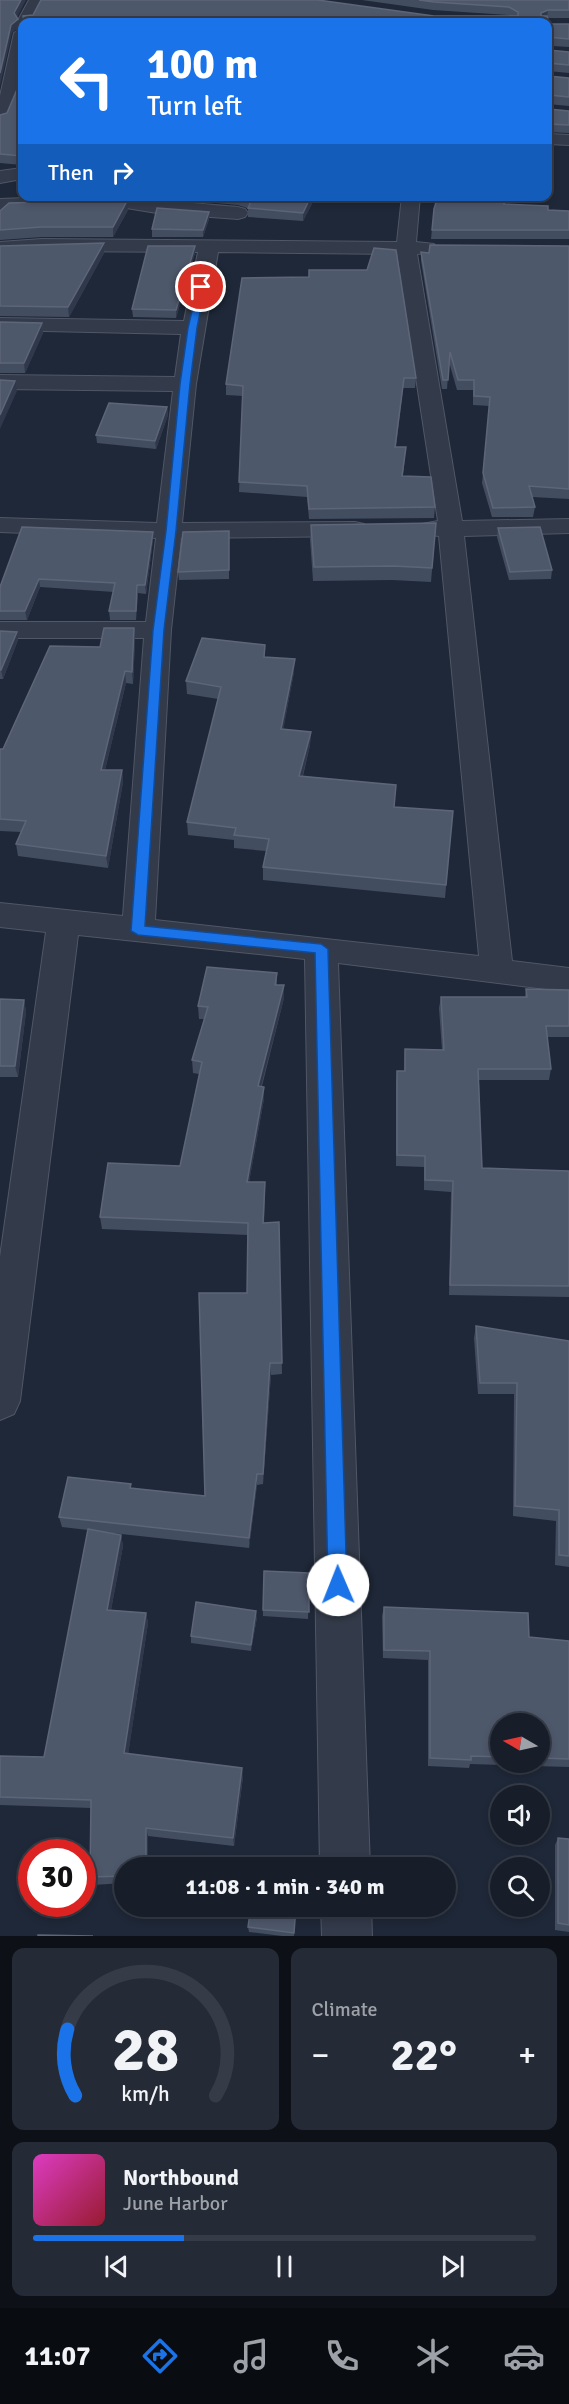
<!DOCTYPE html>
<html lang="en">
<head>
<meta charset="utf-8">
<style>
	:root { --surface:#171e2a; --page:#242b36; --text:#f1f3f6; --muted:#9ea2a8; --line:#363c47; --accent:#1a73e8 }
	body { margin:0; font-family:Signika,sans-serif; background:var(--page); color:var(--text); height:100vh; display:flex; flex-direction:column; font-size:22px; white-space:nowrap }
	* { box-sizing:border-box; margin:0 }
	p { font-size:20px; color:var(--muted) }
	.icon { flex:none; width:33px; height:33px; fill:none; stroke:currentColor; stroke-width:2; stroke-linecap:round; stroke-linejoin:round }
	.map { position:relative; height:1936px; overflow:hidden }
	.drawer { display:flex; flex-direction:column; gap:12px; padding:12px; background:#0d1017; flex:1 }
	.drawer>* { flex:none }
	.guide { position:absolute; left:18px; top:18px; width:534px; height:183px; border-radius:12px; box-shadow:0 3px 9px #0003,0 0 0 2px var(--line); background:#1a73e8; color:#fff; overflow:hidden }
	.needle { width:39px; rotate:279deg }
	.fabs { position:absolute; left:490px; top:1713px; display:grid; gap:12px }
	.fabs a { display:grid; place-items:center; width:60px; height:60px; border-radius:50%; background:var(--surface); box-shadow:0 3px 9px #0003,0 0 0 2px var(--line); font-size:30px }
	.speed { position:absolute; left:18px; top:1839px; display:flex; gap:12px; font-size:30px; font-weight:700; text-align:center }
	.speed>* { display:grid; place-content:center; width:78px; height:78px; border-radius:50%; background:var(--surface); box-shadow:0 3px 9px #0003,0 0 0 2px var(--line); line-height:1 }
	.speed .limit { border:9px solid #d22; background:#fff; color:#111 }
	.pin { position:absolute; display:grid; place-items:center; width:51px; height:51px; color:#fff; margin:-26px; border:3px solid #fff; border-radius:50%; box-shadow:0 2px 6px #0007 }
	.me { position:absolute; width:66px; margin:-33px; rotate:359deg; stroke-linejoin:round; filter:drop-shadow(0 0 4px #0008) }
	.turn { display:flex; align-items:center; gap:21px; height:126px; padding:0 30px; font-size:27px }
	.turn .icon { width:78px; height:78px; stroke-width:2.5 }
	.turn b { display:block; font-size:42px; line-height:51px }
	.then { display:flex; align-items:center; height:57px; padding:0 30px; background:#0003; gap:12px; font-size:22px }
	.big { font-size:45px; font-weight:700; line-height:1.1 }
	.drawer .widget { flex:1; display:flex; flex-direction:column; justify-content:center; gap:9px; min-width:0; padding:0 21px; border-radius:12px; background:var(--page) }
	.drawer .dial { align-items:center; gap:0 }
	.dial svg { height:156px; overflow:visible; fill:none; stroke:var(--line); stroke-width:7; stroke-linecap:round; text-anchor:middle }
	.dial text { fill:var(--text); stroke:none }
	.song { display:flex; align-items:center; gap:18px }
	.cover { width:72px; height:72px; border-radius:9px; background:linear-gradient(135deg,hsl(310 70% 55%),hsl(350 70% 35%)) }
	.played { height:6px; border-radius:3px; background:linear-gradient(90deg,var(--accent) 30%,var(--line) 30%) }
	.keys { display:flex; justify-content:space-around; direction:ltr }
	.heat { display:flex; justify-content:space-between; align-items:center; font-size:33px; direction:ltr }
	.drawer .tiles { flex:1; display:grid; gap:12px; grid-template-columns:1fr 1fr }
	.widget:last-child { grid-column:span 2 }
	.trip { position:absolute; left:114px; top:1857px; width:342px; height:60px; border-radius:30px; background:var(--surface); box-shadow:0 3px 9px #0003,0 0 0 2px var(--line); font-weight:700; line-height:60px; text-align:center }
	.menu { display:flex; height:96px; justify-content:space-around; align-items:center; background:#090c11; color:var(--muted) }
	.menu .icon { width:42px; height:42px }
	.menu .selected { color:var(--accent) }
	.menu b { font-size:27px; color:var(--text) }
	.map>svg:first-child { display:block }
</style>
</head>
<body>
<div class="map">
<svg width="569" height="1936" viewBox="0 0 569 1936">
	<rect width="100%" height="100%" fill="#1f2838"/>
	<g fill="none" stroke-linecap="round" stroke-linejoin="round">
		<g stroke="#505766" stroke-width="2">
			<g id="minor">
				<polygon points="29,0 45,0 32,22 22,22 22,26 19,25 17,22"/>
				<path d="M22,28C25,57 23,95 6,120L0,121V96L14,33Z"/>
				<polygon points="548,134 569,135 569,145 548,144"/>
				<polygon points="22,168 22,179 0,183 0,171"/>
				<path d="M80,196C133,196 185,203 238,207L245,209L248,213L245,217L238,219L157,213L89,202L82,200Z"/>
				<path d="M402,196H420L416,242L434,244L437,248L434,252L417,254L462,521L569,519V533L464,536L512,961L569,968V992L338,963L370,1868H320L305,959L78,935L20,1401L14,1414L0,1420V1257L46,932L0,927V903L123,916L144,638H0V622H146L156,538L0,532V518L157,523L173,391L0,389V375L175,377L181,334L0,330V318L184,321L198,252L42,251L0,254V242L42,239L397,242ZM218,252L397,254L438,521L422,524L419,529L422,534L439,536L479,956L155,920L171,630L181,538L355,536L364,534L367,529L364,524L355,522L182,523L196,384Z"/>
				<polygon points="52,197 59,199 61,203 59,207 0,211 0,199"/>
				<polygon points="321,1906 371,1906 372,1936 322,1936"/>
			</g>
		</g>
		<use href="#minor" fill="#333a49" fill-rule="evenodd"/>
	</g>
	<g fill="#434d60" fill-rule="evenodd">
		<polygon points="362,0 569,0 569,18 547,18 549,24 569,24 569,47 33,15 434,16 510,16 508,15 433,10"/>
		<polygon points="548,50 569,52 569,73 548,71"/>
		<polygon points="22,66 22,165 0,163 0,115 7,113 21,80"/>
		<polygon points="548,76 569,78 569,106 548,104"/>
		<polygon points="548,109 569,111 569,133 548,132"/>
		<polygon points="161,196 316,196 303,221 248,217 248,209 247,208 238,205 162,198"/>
		<polygon points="438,196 507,196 505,204 548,210 569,211 569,239 431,239 434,209"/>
		<polygon points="86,199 128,210 113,237 42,237 0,240 0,211 78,201"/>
		<polygon points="209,219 203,237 152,237 152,229"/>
		<polygon points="0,246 104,253 69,317 0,316"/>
		<polygon points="569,246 569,499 532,497 535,507 533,517 492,517 482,483 490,406 473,405 473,390 457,390 449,362 447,389 442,389 421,261 421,252 429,253"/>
		<polygon points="195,253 176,318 133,317 132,309"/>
		<polygon points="242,278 416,378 415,388 403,388 396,447 406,447 403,476 435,507 434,518 309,519 307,497 239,492 243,396 226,395 226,384"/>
		<polygon points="0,322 42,323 43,333 25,373 0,373"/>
		<polygon points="167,407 168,415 156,449 97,443 96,435"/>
		<polygon points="436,523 431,582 392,580 313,581 310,539 311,525"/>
		<polygon points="498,528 552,570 551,579 509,580 497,537"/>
		<polygon points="229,531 229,579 179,580 178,572"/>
		<polygon points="153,540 146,594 138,593 136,620 110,620 109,611 114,592 40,587 27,620 0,620 0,587"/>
		<polygon points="134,628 135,640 133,684 126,683 105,770 122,770 123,782 108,868 18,856 16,844 21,832 0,831 0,749 3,749 100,647"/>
		<polygon points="0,631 18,640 3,679 0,679"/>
		<polygon points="265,657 294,672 283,730 311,732 310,745 303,776 396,785 394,807 453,811 445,898 263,880 263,867 266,851 234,848 234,840 188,835 187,822 218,699 187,694 186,681"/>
		<polygon points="277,973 277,985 284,998 262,1086 264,1087 264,1099 249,1182 265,1194 264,1223 279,1222 282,1374 271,1375 263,1484 257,1485 249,1548 103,1532 121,1535 123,1546 111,1610 146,1613 148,1623 128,1754 243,1777 234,1846 148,1836 124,1868 124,1883 93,1885 90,1877 91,1808 0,1805 0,1756 44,1757 88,1530 62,1527 59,1517 131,1484 131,1488 205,1496 247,1293 248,1235 102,1229 100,1217 180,1166 199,1074 193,1073 192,1060 205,1019 199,1019 198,1006"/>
		<polygon points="526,989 569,990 569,1037 547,1037 551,1069 549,1080 479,1080 482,1168 569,1171 569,1297 449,1295 451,1192 424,1190 424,1167 396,1166 396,1082 397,1071 404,1071 405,1049 442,1050 439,1008 441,997 525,997"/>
		<polygon points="0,999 24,1000 26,1012 18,1077 0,1077"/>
		<polygon points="476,1326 569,1341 569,1567 555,1565 556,1521 513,1516 514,1394 478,1394 474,1338"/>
		<polygon points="309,1573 308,1619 263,1616 263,1610"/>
		<path d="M384,1607L529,1637L569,1641V1767L470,1764L469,1768L428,1766V1660L383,1658L382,1616ZM501,1724H540V1762H501Z"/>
		<polygon points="257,1617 251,1651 191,1643 191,1636"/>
		<polygon points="558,1838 569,1839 569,1932 555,1930 555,1845"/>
		<polygon points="296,1906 294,1936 282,1936 249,1932 248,1927"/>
	</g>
	<g fill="#30394b">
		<polygon points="21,0 26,0 15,21 14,13"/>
		<polygon points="548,10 547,18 540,21 541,13"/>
		<polygon points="18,19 19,27 12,33 0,86 0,73 11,25"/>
		<polygon points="311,196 316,196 303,221 303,213"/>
		<polygon points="127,201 128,210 113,237 113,227"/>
		<polygon points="209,212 209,219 203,237 203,230"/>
		<polygon points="104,243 104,253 69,317 68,307"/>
		<polygon points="195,246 195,253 176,318 176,310"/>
		<polygon points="42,323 43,333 25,373 24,363"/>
		<polygon points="15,381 17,391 0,429 0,415"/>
		<polygon points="167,407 168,415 156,449 155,441"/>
		<polygon points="153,532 153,540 146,594 145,585"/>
		<polygon points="39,579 40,587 27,620 25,611"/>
		<polygon points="137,585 138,593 136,620 136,611"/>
		<polygon points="134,628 135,640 133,684 132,672"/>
		<polygon points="17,632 18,640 3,679 1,670"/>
		<polygon points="295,659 294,672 281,742 281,729"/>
		<polygon points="125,671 126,683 102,782 101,770"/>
		<polygon points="311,732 310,745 299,789 299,776"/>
		<polygon points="122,770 123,782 108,868 106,856"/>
		<polygon points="284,985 284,998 258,1098 258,1086"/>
		<polygon points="24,1000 26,1012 18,1077 15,1066"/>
		<polygon points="264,1087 264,1099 247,1194 247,1182"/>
		<polygon points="265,1182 265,1194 263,1234 263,1223"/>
		<polygon points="270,1363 271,1375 263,1484 263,1474"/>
		<polygon points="257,1474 257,1485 249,1548 249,1538"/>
		<polygon points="121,1535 123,1546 109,1620 107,1610"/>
		<polygon points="256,1611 257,1617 251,1651 251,1645"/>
		<polygon points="146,1613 148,1623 127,1762 124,1753"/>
		<polygon points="242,1768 243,1777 234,1846 233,1838"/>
		<polygon points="146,1828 148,1836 148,1868 146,1868"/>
	</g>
	<g fill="#4e586b" stroke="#5d6679" stroke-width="1.5">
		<polygon points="0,0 21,0 14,13 18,19 11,25 0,73"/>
		<polygon points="41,0 318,0 434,16 518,16 518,12 509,7 434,2 419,0 569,0 569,10 548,10 541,13 541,16 547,16 549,24 569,24 569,39 548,37 548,22 24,22 23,16 33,15"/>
		<polygon points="548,50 569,52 569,65 548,63"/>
		<polygon points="22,66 22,156 0,154 0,115 7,113 21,80"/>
		<polygon points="548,76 569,78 569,97 549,95 548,97"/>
		<polygon points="548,109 569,111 569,125 548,124"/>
		<polygon points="87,196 103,196 127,201 113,227 41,227 0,230 0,211 9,203 78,201 86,199"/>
		<polygon points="240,196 311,196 303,213 248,208 250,204 247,199"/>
		<polygon points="438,196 505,196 504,204 548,206 548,210 569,211 569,230 432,230 434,209"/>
		<polygon points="157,208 209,212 203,230 152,229"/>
		<polygon points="104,243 68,307 0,306 0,246"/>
		<polygon points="430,245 569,246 569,489 529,486 535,507 493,508 483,473 490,397 474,396 474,380 458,380 450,352 448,380 443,380 421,252 429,253"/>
		<polygon points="148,246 195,246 176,310 132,309"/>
		<polygon points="374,248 396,250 416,378 404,378 395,447 406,447 402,476 431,477 435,507 309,509 307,486 239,482 243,386 226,384 242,278 309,277 309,270 367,270"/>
		<polygon points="0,322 42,323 24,363 0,363"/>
		<polygon points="0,380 15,381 0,415"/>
		<polygon points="109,403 167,407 155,441 96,435"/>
		<polygon points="436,523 432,568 393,566 314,567 311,525"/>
		<polygon points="22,527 153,532 145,585 137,585 136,611 109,611 115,583 39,579 25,611 0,611 0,587"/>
		<polygon points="540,527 552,570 510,572 498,528"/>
		<polygon points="229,531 229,570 178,572 183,532"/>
		<polygon points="104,628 134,628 132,672 125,671 101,770 122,770 106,856 16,844 26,821 0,819 0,749 3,749 50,646 100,647"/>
		<polygon points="0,631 17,632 1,670 0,670"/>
		<polygon points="202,638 265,645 264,657 295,659 281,729 311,732 299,776 396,785 394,807 453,811 446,885 263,867 269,839 234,835 236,828 187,822 221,687 186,681"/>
		<polygon points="207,967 277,973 275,985 284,985 258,1086 264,1087 247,1182 265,1182 263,1223 279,1222 282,1363 270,1363 263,1474 257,1474 249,1538 59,1517 68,1477 131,1484 130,1488 205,1496 199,1293 247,1293 248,1223 100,1217 108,1163 180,1166 202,1062 192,1060 208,1007 198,1006"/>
		<polygon points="526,989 569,990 569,1026 546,1026 551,1069 478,1069 482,1168 569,1171 569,1286 450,1285 453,1181 425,1180 425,1156 397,1155 397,1071 405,1071 405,1049 444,1050 441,997 527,997"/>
		<polygon points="0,999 24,1000 15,1066 0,1066"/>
		<polygon points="476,1326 569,1341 569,1556 559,1555 559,1510 515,1506 517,1383 480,1383"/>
		<polygon points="88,1529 121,1535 107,1610 146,1613 124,1753 242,1768 233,1838 146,1828 146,1868 124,1868 124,1876 90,1877 91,1800 0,1797 0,1756 44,1757"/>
		<polygon points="264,1571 309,1573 309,1612 263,1610"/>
		<polygon points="196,1602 256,1611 251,1645 191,1636"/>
		<polygon points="384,1607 528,1613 529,1637 569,1641 569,1759 540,1758 540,1724 501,1724 501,1757 471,1756 471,1760 430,1758 430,1651 384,1650"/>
		<polygon points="558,1838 569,1839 569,1925 558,1923"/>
		<polygon points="251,1906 296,1906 294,1933 248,1927"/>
		<polygon points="38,1935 93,1936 38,1936"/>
	</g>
	<polygon fill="#1a73e8" stroke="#114b97" stroke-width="1.5" points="198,285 205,287 197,328 190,384 176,531 164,630 145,926 321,944 328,949 347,1585 344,1591 338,1594 331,1591 328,1585 315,953 138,935 131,931 153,630 166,531 180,384 188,328"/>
</svg>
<div class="fabs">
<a><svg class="needle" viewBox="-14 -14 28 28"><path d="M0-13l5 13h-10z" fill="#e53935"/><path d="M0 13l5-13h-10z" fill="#9ea2a8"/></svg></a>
<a><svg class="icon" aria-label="sound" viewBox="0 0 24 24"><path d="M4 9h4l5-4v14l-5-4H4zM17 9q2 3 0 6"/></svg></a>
<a><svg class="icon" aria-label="search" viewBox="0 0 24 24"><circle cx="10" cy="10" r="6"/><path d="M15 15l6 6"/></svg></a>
</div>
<div class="speed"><div class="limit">30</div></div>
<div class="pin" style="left:201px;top:287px;background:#d93025"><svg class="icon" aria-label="arrive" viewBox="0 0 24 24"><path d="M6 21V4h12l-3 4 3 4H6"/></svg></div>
<svg class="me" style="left:338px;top:1585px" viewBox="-20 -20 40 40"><circle r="19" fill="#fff"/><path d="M0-13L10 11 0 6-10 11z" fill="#1a73e8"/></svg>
<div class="trip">11:08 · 1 min · 340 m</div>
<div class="guide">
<div class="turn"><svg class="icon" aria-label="left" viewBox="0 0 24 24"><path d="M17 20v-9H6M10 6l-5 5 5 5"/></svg><div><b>100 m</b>Turn left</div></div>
<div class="then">Then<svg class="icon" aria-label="right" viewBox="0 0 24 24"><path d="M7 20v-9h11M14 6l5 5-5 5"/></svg></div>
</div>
</div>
<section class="drawer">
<div class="tiles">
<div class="widget dial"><svg viewBox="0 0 100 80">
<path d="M14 69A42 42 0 1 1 86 69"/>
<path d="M14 69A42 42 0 0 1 10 35" stroke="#1a73e8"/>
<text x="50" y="56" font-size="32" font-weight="700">28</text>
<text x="50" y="72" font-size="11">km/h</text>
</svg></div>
<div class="widget"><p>Climate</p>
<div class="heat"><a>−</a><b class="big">22°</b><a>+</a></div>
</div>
<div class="widget">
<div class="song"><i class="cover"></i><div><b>Northbound</b><p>June Harbor</p></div></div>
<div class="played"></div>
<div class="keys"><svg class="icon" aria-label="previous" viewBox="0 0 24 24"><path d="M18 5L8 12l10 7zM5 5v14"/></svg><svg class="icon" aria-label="pause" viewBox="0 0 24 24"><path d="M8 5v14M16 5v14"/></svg><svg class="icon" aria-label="next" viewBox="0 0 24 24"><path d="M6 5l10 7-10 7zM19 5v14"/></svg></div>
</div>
</div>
</section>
<nav class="menu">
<b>11:07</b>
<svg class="icon selected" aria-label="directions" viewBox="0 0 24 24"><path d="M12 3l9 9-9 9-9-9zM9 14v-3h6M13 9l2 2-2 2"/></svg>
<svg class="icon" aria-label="music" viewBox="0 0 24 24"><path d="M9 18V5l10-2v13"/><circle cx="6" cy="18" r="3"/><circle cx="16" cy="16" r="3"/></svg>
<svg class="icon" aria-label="phone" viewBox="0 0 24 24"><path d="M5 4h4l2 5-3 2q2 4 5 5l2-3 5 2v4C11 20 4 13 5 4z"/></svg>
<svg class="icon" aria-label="climate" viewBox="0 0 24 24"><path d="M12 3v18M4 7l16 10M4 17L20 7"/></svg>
<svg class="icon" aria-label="car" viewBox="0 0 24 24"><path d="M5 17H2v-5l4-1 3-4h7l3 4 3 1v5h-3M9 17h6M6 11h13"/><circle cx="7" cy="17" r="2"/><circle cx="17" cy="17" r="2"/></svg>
</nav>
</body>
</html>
